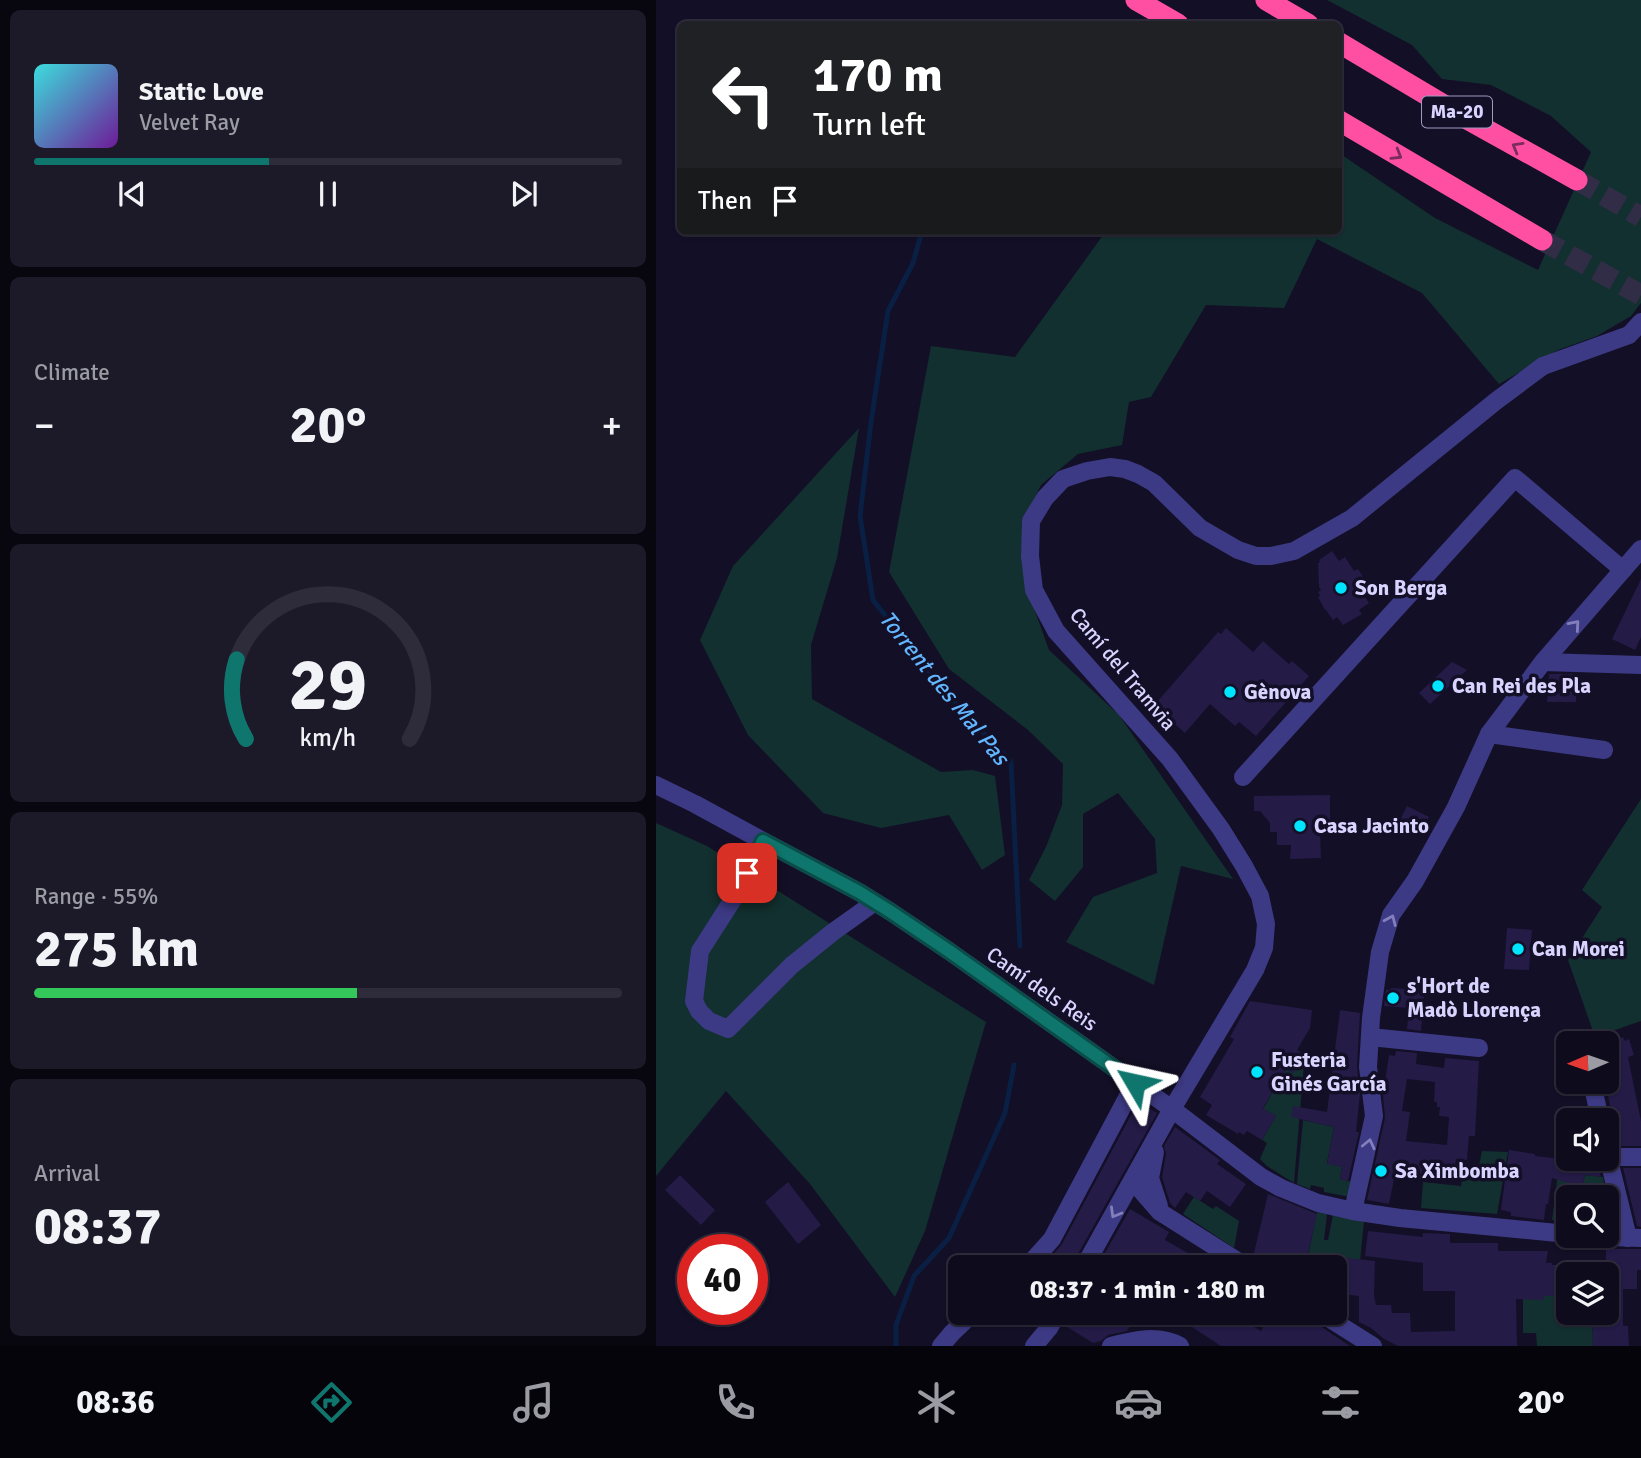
<!DOCTYPE html>
<html lang="en">
<head>
<meta charset="utf-8">
<style>
	:root { --surface:#0e0b1c; --page:#1c1929; --text:#f1f3f6; --muted:#9b9ba3; --line:#2e2b3b; --accent:#0f766e }
	body { margin:0; font-family:Signika,sans-serif; background:var(--page); color:var(--text); height:100vh; display:flex; flex-direction:column; font-size:26px; white-space:nowrap }
	* { box-sizing:border-box; margin:0 }
	p { font-size:23px; color:var(--muted) }
	.icon { flex:none; width:38px; height:38px; fill:none; stroke:currentColor; stroke-width:2; stroke-linecap:round; stroke-linejoin:round }
	.map { position:relative; flex:1; overflow:hidden }
	.side { display:flex; flex-direction:column; gap:10px; padding:10px; background:#08060f; width:656px }
	.side>* { flex:none }
	.top-card { position:absolute; left:21px; top:21px; width:665px; height:214px; border-radius:10px; box-shadow:0 2px 5px #0004,0 0 0 2px var(--line); background:#202124; color:#fff; overflow:hidden }
	.needle { width:46px; rotate:268deg }
	.fabs { position:absolute; left:900px; top:1031px; display:grid; gap:14px }
	.fabs a { display:grid; place-items:center; width:63px; height:63px; border-radius:10px; background:var(--surface); box-shadow:0 2px 5px #0004,0 0 0 2px var(--line); font-size:35px }
	.speed { position:absolute; left:21px; top:1234px; display:flex; gap:14px; font-size:35px; font-weight:700; text-align:center }
	.speed>* { display:grid; place-content:center; width:91px; height:91px; border-radius:50%; background:var(--surface); box-shadow:0 2px 5px #0004,0 0 0 2px var(--line); line-height:1 }
	.speed .limit { border:10px solid #d22; background:#fff; color:#111 }
	.pin { position:absolute; display:grid; place-items:center; width:60px; height:60px; color:#fff; margin:-30px; border-radius:14px; box-shadow:0 4px 10px #0006 }
	.me { position:absolute; width:77px; margin:-38px; rotate:306deg; stroke-linejoin:round; filter:drop-shadow(0 0 5px #0008) }
	.turn { display:flex; align-items:center; gap:24px; height:147px; padding:0 21px; font-size:32px }
	.turn .icon { width:91px; height:91px; stroke-width:2.5 }
	.turn b { display:block; font-size:49px; line-height:60px }
	.then { display:flex; align-items:center; height:66px; padding:0 21px; background:#0003; gap:14px; font-size:26px }
	.big { font-size:52px; font-weight:700; line-height:1.1 }
	.side .widget { flex:1; display:flex; flex-direction:column; justify-content:center; gap:10px; min-width:0; padding:0 24px; border-radius:10px; background:var(--page) }
	.side .dial { align-items:center; gap:0 }
	.dial svg { height:182px; overflow:visible; fill:none; stroke:var(--line); stroke-width:7; stroke-linecap:round; text-anchor:middle }
	.dial text { fill:var(--text); stroke:none }
	.song { display:flex; align-items:center; gap:21px }
	.cover { width:84px; height:84px; border-radius:10px; background:linear-gradient(135deg,hsl(180 70% 55%),hsl(280 70% 35%)) }
	.played { height:7px; border-radius:4px; background:linear-gradient(90deg,var(--accent) 40%,var(--line) 40%) }
	.keys { display:flex; justify-content:space-around; direction:ltr }
	.heat { display:flex; justify-content:space-between; align-items:center; font-size:38px; direction:ltr }
	.charge { height:10px; border-radius:5px; background:linear-gradient(90deg,#34c759 55%,var(--line) 0) }
	.trip { position:absolute; left:292px; top:1255px; width:399px; height:70px; border-radius:10px; background:var(--surface); box-shadow:0 2px 5px #0004,0 0 0 2px var(--line); font-weight:700; line-height:70px; text-align:center }
	.tab-bar { display:flex; height:112px; justify-content:space-around; align-items:center; background:#06040b; color:var(--muted) }
	.tab-bar .icon { width:49px; height:49px }
	.tab-bar .on { color:var(--accent) }
	.tab-bar b { font-size:32px; color:var(--text) }
	main { display:flex; flex:1; min-height:0 }
	.map>svg:first-child { display:block }
</style>
</head>
<body>
<main>
<section class="side">
<div class="widget">
<div class="song"><i class="cover"></i><div><b>Static Love</b><p>Velvet Ray</p></div></div>
<div class="played"></div>
<div class="keys"><svg class="icon" aria-label="previous" viewBox="0 0 24 24"><path d="M18 5L8 12l10 7zM5 5v14"/></svg><svg class="icon" aria-label="pause" viewBox="0 0 24 24"><path d="M8 5v14M16 5v14"/></svg><svg class="icon" aria-label="next" viewBox="0 0 24 24"><path d="M6 5l10 7-10 7zM19 5v14"/></svg></div>
</div>
<div class="widget"><p>Climate</p>
<div class="heat"><a>−</a><b class="big">20°</b><a>+</a></div>
</div>
<div class="widget dial"><svg viewBox="0 0 100 80">
<path d="M14 69A42 42 0 1 1 86 69"/>
<path d="M14 69A42 42 0 0 1 10 34" stroke="#0f766e"/>
<text x="50" y="56" font-size="32" font-weight="700">29</text>
<text x="50" y="72" font-size="11">km/h</text>
</svg></div>
<div class="widget"><p>Range · 55%</p><b class="big">275 km</b><div class="charge"></div></div>
<div class="widget"><p>Arrival</p><b class="big">08:37</b></div>
</section>
<div class="map">
<svg width="985" height="1346" viewBox="0 0 985 1346">
	<rect width="100%" height="100%" fill="#130f26"/>
	<g fill="#12302f">
		<polygon points="671,0 985,0 985,303 975,316 941,336 902,350 843,384 766,293 661,239 628,308 550,305 495,397 473,402 466,445 422,454 385,485 370,516 365,552 374,597 393,650 463,715 577,879 525,866 498,985 410,942 437,897 501,873 499,839 462,793 427,814 427,867 399,901 373,880 390,847 406,805 407,764 372,730 293,669 233,572 275,346 359,357 450,231 682,231 683,153 779,218 882,270 935,152 895,116 835,85 786,79 756,45"/>
		<polygon points="203,428 181,558 155,645 156,699 285,772 317,770 339,776 349,855 326,870 293,815 225,828 167,813 92,735 44,640 77,566"/>
		<polygon points="985,799 985,1021 939,1037 912,960 946,907 926,890"/>
		<polygon points="0,823 51,846 330,1022 269,1231 239,1297 154,1184 70,1091 0,1176"/>
		<polygon points="649,1052 638,1183 611,1166 604,1159 611,1143 606,1140 620,1116 607,1109 630,1069 637,1073"/>
		<polygon points="647,1120 678,1127 671,1163 686,1167 684,1179 697,1182 694,1197 668,1192 668,1188 655,1185 654,1189 641,1184"/>
		<polygon points="826,1151 852,1152 841,1214 765,1208 767,1182 805,1186 808,1165 823,1166"/>
		<polygon points="903,1165 926,1187 929,1175 947,1177 956,1227 950,1226 950,1197 912,1197 912,1222 896,1220"/>
		<polygon points="538,1197 557,1209 560,1206 583,1221 578,1248 527,1214"/>
		<polygon points="661,1212 671,1214 668,1240 672,1240 677,1215 708,1221 703,1272 691,1258 683,1257 682,1265 651,1261"/>
		<polygon points="867,1290 887,1290 911,1296 912,1312 936,1313 937,1346 881,1346 880,1333 867,1333"/>
	</g>
	<g fill="none" stroke-linecap="round" stroke-linejoin="round">
		<g stroke="#0a1f44" stroke-width="5">
			<polyline points="266,231 257,263 232,311 215,422 204,516 217,600 291,694 355,762 364,946"/>
			<polyline points="240,1346 240,1325 258,1276 293,1238 349,1113 358,1065"/>
		</g>
	</g>
	<g fill="#241b47" fill-rule="evenodd">
		<polygon points="676,551 683,561 689,557 698,571 702,569 711,583 704,589 713,603 703,610 706,614 687,625 681,617 677,620 670,610 669,610 662,597 664,596 662,592 665,590 663,587 662,563 664,562 663,560"/>
		<polygon points="985,579 985,637 979,650 956,639"/>
		<polygon points="570,628 597,652 607,641 633,664 636,661 653,676 600,736 583,722 579,726 554,704 529,733 507,714 510,710 501,702 562,632 565,634"/>
		<polygon points="796,662 811,670 774,704 763,693"/>
		<polygon points="893,674 921,674 920,702 891,702"/>
		<polygon points="674,795 674,829 664,829 665,858 634,859 635,845 621,845 621,832 614,832 614,823 604,811 598,811 598,796"/>
		<polygon points="751,806 773,817 766,830 745,818"/>
		<polygon points="851,928 876,930 873,970 848,969"/>
		<polygon points="735,988 766,990 766,995 768,995 765,1031 751,1029 753,1008 728,1006 730,990 734,990"/>
		<polygon points="594,1001 656,1010 654,1028 641,1050 648,1054 637,1073 630,1069 607,1108 620,1116 606,1140 591,1131 588,1135 583,1132 582,1134 550,1115 556,1105 544,1097 578,1039 574,1037"/>
		<polygon points="684,1010 704,1013 701,1066 704,1094 700,1132 703,1132 692,1181 684,1179 686,1167 671,1164 678,1127 635,1117 637,1106 671,1112"/>
		<polygon points="967,1037 969,1041 973,1039 978,1055 972,1057 985,1121 985,1146 962,1146 950,1085 950,1043"/>
		<path d="M740,1051L761,1053L760,1064L788,1068L789,1058L823,1061L819,1136H813L811,1160L800,1159L798,1177L766,1174V1180L739,1174L733,1204L711,1200L729,1118L727,1095L733,1055L739,1056ZM751,1079L779,1082L778,1102H781V1107H784L783,1116L793,1117L791,1145L750,1141L754,1112L746,1111Z"/>
		<polygon points="482,1102 501,1113 418,1261 417,1267 391,1267 397,1255 406,1244"/>
		<polygon points="519,1127 564,1160 561,1164 590,1184 574,1207 551,1191 544,1201 530,1192 519,1208 514,1203 506,1177 510,1154 508,1146"/>
		<polygon points="853,1150 879,1154 879,1156 942,1163 945,1177 929,1175 926,1187 896,1178 892,1204 890,1204 888,1220 855,1216 855,1212 845,1210"/>
		<polygon points="967,1168 985,1168 985,1227 981,1226"/>
		<polygon points="24,1175 59,1210 45,1225 9,1190"/>
		<polygon points="132,1182 165,1225 142,1244 109,1202"/>
		<polygon points="612,1194 661,1214 649,1267 607,1267 602,1264 597,1257"/>
		<polygon points="474,1209 513,1232 509,1240 537,1256 531,1267 441,1267"/>
		<polygon points="712,1231 767,1237 767,1233 794,1234 794,1243 842,1243 842,1251 892,1251 890,1263 896,1263 896,1265 912,1265 912,1296 888,1296 888,1300 860,1299 861,1346 742,1346 728,1339 715,1328 703,1322 703,1296 679,1293 679,1264 682,1265 683,1257 719,1261 718,1295 720,1305 735,1305 736,1313 754,1313 755,1332 799,1331 799,1291 767,1291 767,1263 709,1256"/>
		<polygon points="950,1249 985,1249 985,1270 981,1270 981,1289 967,1289 967,1326 972,1326 973,1346 937,1346 936,1312 950,1312"/>
		<polygon points="413,1312 481,1312 471,1331 452,1335 445,1341 437,1343 408,1325"/>
		<polygon points="513,1312 573,1312 605,1331 616,1312 643,1312 694,1346 565,1346"/>
	</g>
	<g fill="none" stroke-linecap="round" stroke-linejoin="round">
		<g stroke="#312d47" stroke-width="21" stroke-dasharray="21 10" stroke-linecap="butt">
			<polyline points="921,180 985,217"/>
			<polyline points="886,240 985,295"/>
		</g>
		<g stroke="#3d3a85" stroke-width="18">
			<polyline points="887,662 985,665"/>
			<polyline points="833,734 948,750"/>
			<polyline points="587,777 859,478 967,570"/>
			<polyline points="0,785 39,804 107,841 203,892 235,912 293,951 516,1109 605,1177 625,1188 662,1203 697,1211 744,1218 912,1234"/>
			<polyline points="107,841 83,890 44,951 38,1001 43,1011 53,1021 72,1029 136,965 177,932 219,902"/>
			<polyline points="714,1037 823,1048"/>
			<polyline points="936,1082 944,1120"/>
			<polyline points="950,1148 972,1238"/>
			<polyline points="499,1152 494,1178 503,1206"/>
			<polyline points="952,1157 985,1157"/>
			<polyline points="477,1181 504,1212 591,1267"/>
			<polyline points="697,1211 718,1116 712,1067 715,1018 724,952 735,915 759,881 800,807 833,734 887,662 985,549"/>
			<polyline points="927,1236 985,1238"/>
			<polyline points="371,1267 396,1239 479,1083"/>
			<polyline points="428,1267 516,1109 599,970 608,948 610,924 604,896 588,866 565,829 514,759 400,631 378,590 374,556 375,521 389,498 407,479 431,471 454,467 469,469 482,474 498,483 544,528 582,550 600,556 615,556 638,551 696,518 840,401 887,366 973,335 985,322"/>
			<polyline points="663,1312 717,1346"/>
			<polyline points="285,1346 296,1333 318,1312"/>
			<polyline points="378,1346 393,1328 402,1312"/>
			<path d="M455,1346C478,1340 502,1334 524,1346"/>
		</g>
		<g stroke="#ff4fa3" stroke-width="21">
			<polyline points="480,0 522,24"/>
			<polyline points="610,0 652,24"/>
			<polyline points="682,42 813,120 921,180"/>
			<polyline points="682,120 886,240"/>
		</g>
	</g>
	<defs><path id="oneway-chevron" d="M-2-3.5L2.5 0L-2 3.5" fill="none" stroke-width="1.6" stroke-linecap="round" stroke-linejoin="round" transform="scale(1.75)"/></defs>
	<g stroke="#7d2c5e">
		<use href="#oneway-chevron" transform="translate(861 147) rotate(-150)"/>
		<use href="#oneway-chevron" transform="translate(741 155) rotate(31)"/>
	</g>
	<g stroke="#837fbc">
		<use href="#oneway-chevron" transform="translate(919 625) rotate(-49)"/>
		<use href="#oneway-chevron" transform="translate(735 920) rotate(-67)"/>
		<use href="#oneway-chevron" transform="translate(713 1144) rotate(-77)"/>
		<use href="#oneway-chevron" transform="translate(459 1213) rotate(120)"/>
	</g>
	<g fill="none" stroke-linecap="round" stroke-linejoin="round">
		<g stroke="#0a4d48" stroke-width="18">
			<polyline id="route" points="91,873 107,841 203,892 235,912 293,951 479,1083"/>
		</g>
		<use href="#route" stroke="#0f766e" stroke-width="12"/>
	</g>
	<g fill="#00e5ff" stroke="#130f26" stroke-width="2.5">
		<circle cx="685" cy="588" r="7"/>
		<circle cx="782" cy="686" r="7"/>
		<circle cx="574" cy="692" r="7"/>
		<circle cx="644" cy="826" r="7"/>
		<circle cx="862" cy="949" r="7"/>
		<circle cx="737" cy="998" r="7"/>
		<circle cx="601" cy="1072" r="7"/>
		<circle cx="725" cy="1171" r="7"/>
	</g>
	<g text-anchor="middle" dominant-baseline="central" stroke-width="7" stroke-linejoin="round" paint-order="stroke">
		<rect fill="#130f26" stroke="#9e99be" stroke-width="2" x="766" y="96.5" width="70" height="31" rx="5"/>
		<g font-size="19" font-weight="bold" fill="#d9d4ff">
			<text x="801" y="112">Ma-20</text>
		</g>
		<g font-size="21" font-weight="bold" fill="#d9d4ff" stroke="#130f26" text-anchor="start">
			<text x="699" y="588">Son Berga</text>
			<text x="796" y="686">Can Rei des Pla</text>
			<text x="588" y="692">Gènova</text>
			<text x="658" y="826">Casa Jacinto</text>
			<text x="876" y="949">Can Morei</text>
			<text x="751" y="986">s'Hort de<tspan x="751" dy="24">Madò Llorença</tspan></text>
			<text x="615" y="1060">Fusteria<tspan x="615" dy="24">Ginés García</tspan></text>
			<text x="739" y="1171">Sa Ximbomba</text>
		</g>
		<g font-size="21" fill="#d9d4ff" stroke="#130f26">
			<text transform="translate(467 669) rotate(50)">Camí del Tramvia</text>
			<text transform="translate(386 989) rotate(35)">Camí dels Reis</text>
		</g>
		<g font-size="23" font-style="italic" fill="#62b6ff" stroke="#130f26">
			<text transform="translate(288 688) rotate(51)">Torrent des Mal Pas</text>
		</g>
	</g>
</svg>
<div class="fabs">
<a><svg class="needle" viewBox="-14 -14 28 28"><path d="M0-13l5 13h-10z" fill="#e53935"/><path d="M0 13l5-13h-10z" fill="#9b9ba3"/></svg></a>
<a><svg class="icon" aria-label="sound" viewBox="0 0 24 24"><path d="M4 9h4l5-4v14l-5-4H4zM17 9q2 3 0 6"/></svg></a>
<a><svg class="icon" aria-label="search" viewBox="0 0 24 24"><circle cx="10" cy="10" r="6"/><path d="M15 15l6 6"/></svg></a>
<a><svg class="icon" aria-label="layers" viewBox="0 0 24 24"><path d="M12 4l9 5-9 5-9-5zM3 14l9 5 9-5"/></svg></a>
</div>
<div class="speed"><div class="limit">40</div></div>
<div class="pin" style="left:91px;top:873px;background:#d93025"><svg class="icon" aria-label="arrive" viewBox="0 0 24 24"><path d="M6 21V4h12l-3 4 3 4H6"/></svg></div>
<svg class="me" style="left:479px;top:1083px" viewBox="-20 -20 40 40"><path d="M0-17L14 15 0 8-14 15z" fill="#0f766e" stroke="#fff" stroke-width="4"/></svg>
<div class="trip">08:37 · 1 min · 180 m</div>
<div class="top-card">
<div class="turn"><svg class="icon" aria-label="left" viewBox="0 0 24 24"><path d="M17 20v-9H6M10 6l-5 5 5 5"/></svg><div><b>170 m</b>Turn left</div></div>
<div class="then">Then<svg class="icon" aria-label="arrive" viewBox="0 0 24 24"><path d="M6 21V4h12l-3 4 3 4H6"/></svg></div>
</div>
</div>
</main>
<nav class="tab-bar">
<b>08:36</b>
<svg class="icon on" aria-label="directions" viewBox="0 0 24 24"><path d="M12 3l9 9-9 9-9-9zM9 14v-3h6M13 9l2 2-2 2"/></svg>
<svg class="icon" aria-label="music" viewBox="0 0 24 24"><path d="M9 18V5l10-2v13"/><circle cx="6" cy="18" r="3"/><circle cx="16" cy="16" r="3"/></svg>
<svg class="icon" aria-label="phone" viewBox="0 0 24 24"><path d="M5 4h4l2 5-3 2q2 4 5 5l2-3 5 2v4C11 20 4 13 5 4z"/></svg>
<svg class="icon" aria-label="climate" viewBox="0 0 24 24"><path d="M12 3v18M4 7l16 10M4 17L20 7"/></svg>
<svg class="icon" aria-label="car" viewBox="0 0 24 24"><path d="M5 17H2v-5l4-1 3-4h7l3 4 3 1v5h-3M9 17h6M6 11h13"/><circle cx="7" cy="17" r="2"/><circle cx="17" cy="17" r="2"/></svg>
<svg class="icon" aria-label="filters" viewBox="0 0 24 24"><path d="M4 7h16M4 17h16"/><circle cx="9" cy="7" r="2"/><circle cx="15" cy="17" r="2"/></svg>
<b>20°</b>
</nav>
</body>
</html>
